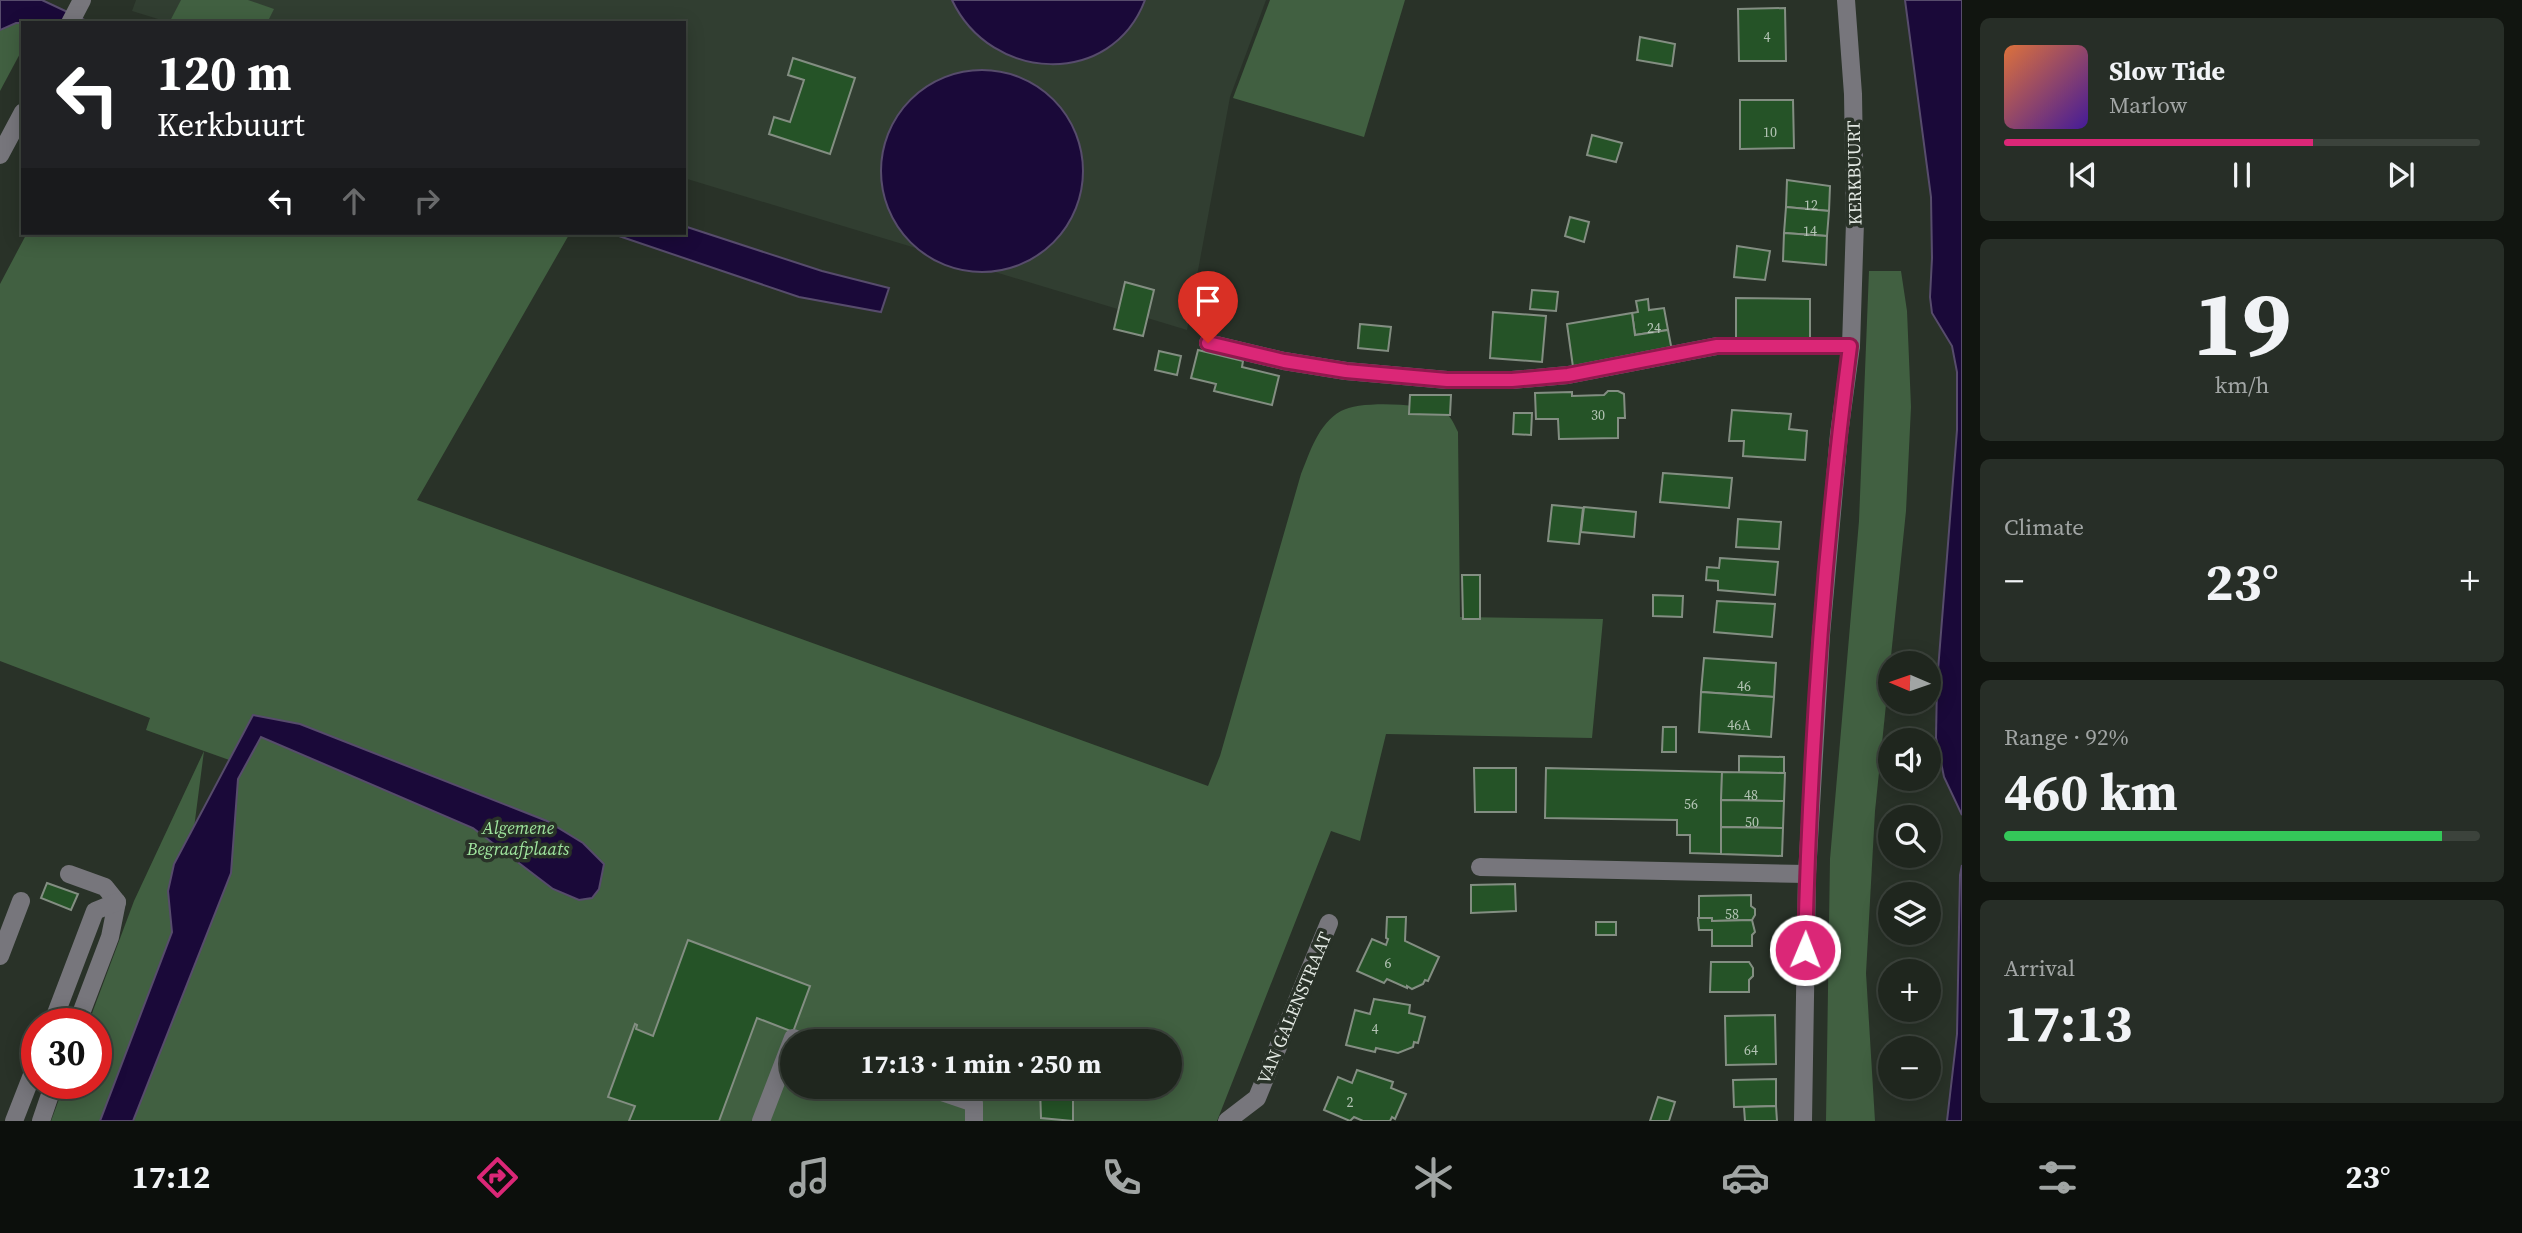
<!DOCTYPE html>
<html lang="en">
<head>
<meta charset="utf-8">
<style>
	:root { --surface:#1f261e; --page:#272e27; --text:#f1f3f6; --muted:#a1a5a4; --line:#3c433c; --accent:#db2777 }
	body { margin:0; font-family:"Source Serif 4",serif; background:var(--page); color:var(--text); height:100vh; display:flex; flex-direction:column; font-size:26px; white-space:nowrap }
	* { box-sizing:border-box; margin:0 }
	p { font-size:23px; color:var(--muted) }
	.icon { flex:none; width:38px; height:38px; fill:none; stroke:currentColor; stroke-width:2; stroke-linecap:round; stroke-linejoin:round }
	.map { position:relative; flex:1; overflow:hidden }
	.details { display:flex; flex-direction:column; gap:18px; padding:18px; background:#111510; width:560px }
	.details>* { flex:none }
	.top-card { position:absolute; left:21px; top:21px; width:665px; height:214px; border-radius:0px; box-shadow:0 4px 18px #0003,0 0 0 2px var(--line); background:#202124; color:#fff; overflow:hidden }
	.needle { width:46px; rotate:272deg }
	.tools { position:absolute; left:1878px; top:651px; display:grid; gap:14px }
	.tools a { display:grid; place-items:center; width:63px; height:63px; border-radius:50%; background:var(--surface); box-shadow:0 4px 18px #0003,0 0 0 2px var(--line); font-size:35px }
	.speed { position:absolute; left:21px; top:1008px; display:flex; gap:14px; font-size:35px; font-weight:700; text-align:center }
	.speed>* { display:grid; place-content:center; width:91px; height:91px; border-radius:50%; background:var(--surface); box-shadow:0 4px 18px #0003,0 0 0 2px var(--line); line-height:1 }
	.speed .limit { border:10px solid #d22; background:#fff; color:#111 }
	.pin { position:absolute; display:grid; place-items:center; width:60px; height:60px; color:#fff; margin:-72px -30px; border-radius:50% 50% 50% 0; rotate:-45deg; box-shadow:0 0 7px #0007 }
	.pin .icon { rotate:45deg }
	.me { position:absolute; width:77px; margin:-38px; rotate:1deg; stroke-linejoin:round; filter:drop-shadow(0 0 5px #0008) }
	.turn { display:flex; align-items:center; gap:24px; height:147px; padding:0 21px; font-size:32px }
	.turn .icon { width:91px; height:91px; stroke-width:2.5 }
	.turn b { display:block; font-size:49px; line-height:60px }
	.lanes { display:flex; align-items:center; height:66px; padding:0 21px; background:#0003; justify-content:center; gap:35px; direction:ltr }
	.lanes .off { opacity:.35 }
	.big { font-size:52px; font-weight:700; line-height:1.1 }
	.details .tile { flex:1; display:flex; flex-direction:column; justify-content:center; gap:10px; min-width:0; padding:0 24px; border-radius:10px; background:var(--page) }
	.details .dial { align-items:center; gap:0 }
	.dial b { font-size:91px; line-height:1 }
	.song { display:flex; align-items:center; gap:21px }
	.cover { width:84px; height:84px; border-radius:10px; background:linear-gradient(135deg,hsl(20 70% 55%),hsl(260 70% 35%)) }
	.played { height:7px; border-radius:4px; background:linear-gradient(90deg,var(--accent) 65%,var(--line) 65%) }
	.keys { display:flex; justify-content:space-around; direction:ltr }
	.heat { display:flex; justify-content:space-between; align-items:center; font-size:38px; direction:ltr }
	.charge { height:10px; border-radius:5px; background:linear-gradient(90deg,#34c759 92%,var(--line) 0) }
	.trip { position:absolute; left:780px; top:1029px; width:402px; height:70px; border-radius:35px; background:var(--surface); box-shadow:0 4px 18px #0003,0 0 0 2px var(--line); font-weight:700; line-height:70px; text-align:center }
	.menu { display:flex; height:112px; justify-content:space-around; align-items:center; background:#0c0f0c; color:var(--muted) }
	.menu .icon { width:49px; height:49px }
	.menu .on { color:var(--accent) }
	.menu b { font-size:32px; color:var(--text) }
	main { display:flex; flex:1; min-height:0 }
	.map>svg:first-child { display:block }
</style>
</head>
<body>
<main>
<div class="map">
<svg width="1962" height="1121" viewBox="0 0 1962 1121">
	<rect width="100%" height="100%" fill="#293228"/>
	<polygon fill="#313e31" points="136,0 1266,0 1230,97 1187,330 684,178 684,23 171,23 132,11"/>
	<g fill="#416041" fill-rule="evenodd">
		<polygon points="181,0 248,0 274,9 267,23 169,23"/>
		<polygon points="1270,0 1405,0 1364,137 1233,98"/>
		<polygon points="16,23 23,24 23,48 0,91 0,30"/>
		<path d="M27,233H570L417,500L1208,786L1220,756L1301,474C1310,452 1318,424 1341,411C1360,400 1420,404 1442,411C1451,415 1454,424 1458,432L1460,617L1603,619L1592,738L1386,734L1360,841L1331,831L1217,1121H133L231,873L235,762L204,751L194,828L174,864L168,891L172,932L100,1121H51L65,1083H96V1024H88L134,901L204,751L146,730L150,718L0,661V284ZM793,1041H1171V1087H793Z"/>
		<polygon points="1869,271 1901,271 1907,311 1911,407 1906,511 1875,811 1866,973 1875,1121 1826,1121 1830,859 1859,521"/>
	</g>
	<g fill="#1a0939" stroke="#574c6c" stroke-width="2">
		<polygon points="0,0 42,0 91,23 16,23 0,30"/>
		<path d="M952,0H1145C1112,88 991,83 952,0Z"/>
		<polygon points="1905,0 1962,0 1962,815 1944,777 1936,738 1937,683 1957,430 1957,372 1952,346 1932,313 1930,297 1932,258 1931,197"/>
		<circle cx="982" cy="171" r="101"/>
		<polygon points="684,226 822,271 889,288 881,312 799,297 610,233 684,233"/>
		<polygon points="253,715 300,724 547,821 583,843 604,864 599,889 592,898 579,900 553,889 473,828 261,737 238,779 231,873 133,1121 100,1121 172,932 168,891 174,864"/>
		<polygon points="1962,865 1962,1121 1947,1121 1957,1034 1960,875"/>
	</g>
	<g fill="#255327" stroke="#838e82" stroke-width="2">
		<polygon points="1785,8 1786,61 1739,61 1738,9"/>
		<polygon points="1640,37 1675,44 1672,66 1637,60"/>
		<polygon points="793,58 855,78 830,154 769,134 774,117 790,122 804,80 788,75"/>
		<polygon points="1740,100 1793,100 1794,148 1740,149"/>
		<polygon points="1592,135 1622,143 1616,162 1587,155"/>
		<polygon points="1787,180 1830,186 1829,211 1786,207"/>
		<polygon points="1786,207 1829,211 1827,236 1784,233"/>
		<polygon points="1570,217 1589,222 1584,242 1565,236"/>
		<polygon points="1784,233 1827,236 1826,265 1783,261"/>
		<polygon points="1737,246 1770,251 1765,280 1734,277"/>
		<polygon points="1125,282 1154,290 1143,336 1114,329"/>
		<polygon points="1532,290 1558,292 1556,311 1530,309"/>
		<polygon points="1736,298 1810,299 1810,341 1736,340"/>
		<polygon points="1648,299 1649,310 1664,308 1668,330 1635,335 1632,313 1638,312 1636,301"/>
		<polygon points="1493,312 1546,316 1542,362 1490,358"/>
		<polygon points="1632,313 1635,335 1668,330 1672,351 1573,367 1567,324"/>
		<polygon points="1360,324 1391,327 1388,351 1358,348"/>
		<polygon points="1198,350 1243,361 1242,367 1279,376 1272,405 1214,391 1216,384 1191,378"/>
		<polygon points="1159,351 1181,356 1177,375 1155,370"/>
		<polygon points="1608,391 1618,391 1624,394 1625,418 1618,418 1618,438 1559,439 1558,419 1536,419 1535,393 1572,392 1572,396 1604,395"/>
		<polygon points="1410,395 1451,395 1450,415 1409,414"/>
		<polygon points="1732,410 1791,414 1789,429 1807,431 1805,460 1743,456 1744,441 1729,441"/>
		<polygon points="1514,413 1532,413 1531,435 1513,434"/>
		<polygon points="1663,473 1732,478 1729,508 1660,502"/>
		<polygon points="1552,505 1583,508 1579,544 1548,541"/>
		<polygon points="1584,507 1636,512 1634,537 1581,532"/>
		<polygon points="1738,519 1781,522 1779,549 1736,547"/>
		<polygon points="1720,558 1778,562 1775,595 1718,590 1718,581 1706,580 1707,567 1719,568"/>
		<polygon points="1462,575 1480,575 1480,619 1463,619"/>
		<polygon points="1653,595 1683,596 1682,617 1653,616"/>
		<polygon points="1717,601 1775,604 1772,637 1714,632"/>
		<polygon points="1704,658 1776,663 1774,697 1701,692"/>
		<polygon points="1701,692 1774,697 1771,737 1699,732"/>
		<polygon points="1663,727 1676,727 1676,752 1662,752"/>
		<polygon points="1739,756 1784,757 1784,773 1739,772"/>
		<polygon points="1474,768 1516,768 1516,812 1475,812"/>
		<polygon points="1546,768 1722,772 1721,854 1690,853 1690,835 1677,835 1677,820 1545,818"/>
		<polygon points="1722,772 1785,773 1784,801 1721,800"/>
		<polygon points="1721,800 1784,801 1783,828 1721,827"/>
		<polygon points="1721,827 1783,828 1782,856 1721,854"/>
		<polygon points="47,883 78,894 71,910 41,898"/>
		<polygon points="1515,884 1516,911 1471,913 1471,885"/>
		<polygon points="1751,895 1751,906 1755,909 1755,915 1752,920 1712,921 1712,918 1699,918 1699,896"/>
		<polygon points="1387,917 1406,917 1405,941 1439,957 1428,981 1425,980 1423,984 1412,989 1407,986 1407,988 1387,979 1384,983 1357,971 1372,939 1386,945 1388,939 1386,938"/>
		<polygon points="1698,918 1712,918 1712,921 1752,920 1755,932 1752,935 1752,946 1712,946 1712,930 1699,930"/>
		<rect x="1596" y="922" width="20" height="13"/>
		<polygon points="688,940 810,986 793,1032 757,1018 719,1121 629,1121 635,1106 608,1097 635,1024 637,1025 636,1029 653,1036"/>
		<polygon points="1711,962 1749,962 1753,968 1753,976 1749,980 1749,992 1710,992"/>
		<polygon points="1374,999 1410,1005 1409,1013 1425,1017 1418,1043 1414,1042 1413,1047 1398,1053 1376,1048 1375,1052 1346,1045 1355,1010 1370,1014"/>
		<polygon points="1775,1015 1776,1064 1726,1065 1725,1016"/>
		<polygon points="1357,1070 1393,1082 1391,1088 1406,1094 1395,1119 1392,1117 1390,1121 1363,1121 1354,1117 1350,1121 1324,1110 1338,1077 1352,1083"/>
		<polygon points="1776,1079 1776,1106 1734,1107 1733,1080"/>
		<polygon points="1040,1087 1073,1087 1073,1121 1041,1118"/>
		<polygon points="1658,1097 1675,1102 1669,1121 1650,1121"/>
		<polygon points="1776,1106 1777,1121 1745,1121 1744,1107"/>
	</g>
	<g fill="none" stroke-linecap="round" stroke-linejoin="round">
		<g stroke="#77767c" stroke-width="18">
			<polyline points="70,23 82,0"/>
			<polyline points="0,155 23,112"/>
			<polyline points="1208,343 1284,361 1346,371 1447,380 1512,380 1568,375 1717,346 1851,346"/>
			<polyline points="1480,867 1807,874"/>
			<polyline points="69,874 105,887 117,902 110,937 77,1024"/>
			<polyline points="0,956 21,901"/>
			<polyline points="52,1024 95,911 117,902"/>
			<polyline points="927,1087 974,1103 974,1121"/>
			<polyline points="14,1121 37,1062"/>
			<polyline points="41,1121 54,1083"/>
			<polyline points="761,1121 793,1038 801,1041"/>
			<polyline points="1227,1121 1257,1098 1329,923"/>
			<polyline points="1803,1121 1807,874 1821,635 1839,434 1851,346 1855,222 1853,94 1846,0"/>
		</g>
	</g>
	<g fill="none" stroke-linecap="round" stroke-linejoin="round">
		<g stroke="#8e194d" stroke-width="18">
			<path id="route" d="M1208,343L1284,361L1346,371L1447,380H1512L1568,375L1717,346H1850C1824,546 1810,749 1805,950"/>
		</g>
		<use href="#route" stroke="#db2777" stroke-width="12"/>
	</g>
	<g text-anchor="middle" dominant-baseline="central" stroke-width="7" stroke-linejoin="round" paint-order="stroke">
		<g font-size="14" fill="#b4c4b5">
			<text x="1767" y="37">4</text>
			<text x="1770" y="132">10</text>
			<text x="1811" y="205">12</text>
			<text x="1810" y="231">14</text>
			<text x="1654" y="328">24</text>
			<text x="1598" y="415">30</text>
			<text x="1744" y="686">46</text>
			<text x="1739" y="725">46A</text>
			<text x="1751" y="795">48</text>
			<text x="1691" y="804">56</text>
			<text x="1752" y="822">50</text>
			<text x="1732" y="914">58</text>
			<text x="1388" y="963">6</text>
			<text x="1375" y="1029">4</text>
			<text x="1751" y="1050">64</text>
			<text x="1350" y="1102">2</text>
		</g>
		<g font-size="18" fill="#e4eae4" stroke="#293228">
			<text transform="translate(1854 173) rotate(-91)">KERKBUURT</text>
			<text transform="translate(1294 1008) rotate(-67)">VAN GALENSTRAAT</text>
		</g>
		<g font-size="18" font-style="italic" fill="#9fe49e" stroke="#293228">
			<text x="518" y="827">Algemene<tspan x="518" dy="21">Begraafplaats</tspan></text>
		</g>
	</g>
</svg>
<div class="tools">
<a><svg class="needle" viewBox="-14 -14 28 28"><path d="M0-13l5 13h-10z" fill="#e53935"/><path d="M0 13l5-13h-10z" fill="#a1a5a4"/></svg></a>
<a><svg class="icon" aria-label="sound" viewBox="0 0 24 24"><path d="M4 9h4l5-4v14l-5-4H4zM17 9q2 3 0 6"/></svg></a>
<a><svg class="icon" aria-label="search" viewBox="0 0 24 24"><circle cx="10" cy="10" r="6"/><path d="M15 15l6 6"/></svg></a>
<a><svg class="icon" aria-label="layers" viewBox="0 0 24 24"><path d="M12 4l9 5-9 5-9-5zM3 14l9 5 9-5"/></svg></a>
<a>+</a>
<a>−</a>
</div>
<div class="speed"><div class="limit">30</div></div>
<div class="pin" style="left:1208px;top:343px;background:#d93025"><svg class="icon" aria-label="arrive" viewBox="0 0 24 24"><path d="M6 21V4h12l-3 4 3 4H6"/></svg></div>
<svg class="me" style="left:1805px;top:950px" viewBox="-20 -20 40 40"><circle r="17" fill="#db2777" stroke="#fff" stroke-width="3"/><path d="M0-11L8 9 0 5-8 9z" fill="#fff"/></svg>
<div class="trip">17:13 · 1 min · 250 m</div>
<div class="top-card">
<div class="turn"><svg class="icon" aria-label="left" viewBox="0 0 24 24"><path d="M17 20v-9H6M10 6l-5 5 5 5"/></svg><div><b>120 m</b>Kerkbuurt</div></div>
<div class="lanes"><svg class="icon" aria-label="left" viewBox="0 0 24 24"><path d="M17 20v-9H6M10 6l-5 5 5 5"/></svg><svg class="icon off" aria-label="ahead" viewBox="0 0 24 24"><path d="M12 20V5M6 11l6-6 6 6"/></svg><svg class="icon off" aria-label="right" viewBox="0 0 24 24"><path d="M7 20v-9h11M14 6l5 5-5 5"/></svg></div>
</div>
</div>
<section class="details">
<div class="tile">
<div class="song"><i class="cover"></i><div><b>Slow Tide</b><p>Marlow</p></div></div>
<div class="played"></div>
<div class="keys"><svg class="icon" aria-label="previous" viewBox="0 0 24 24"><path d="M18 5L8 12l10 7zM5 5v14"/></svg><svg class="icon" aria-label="pause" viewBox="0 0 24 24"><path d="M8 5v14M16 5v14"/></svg><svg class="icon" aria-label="next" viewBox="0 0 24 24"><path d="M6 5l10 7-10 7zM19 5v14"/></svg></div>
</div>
<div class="tile dial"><b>19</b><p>km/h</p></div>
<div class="tile"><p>Climate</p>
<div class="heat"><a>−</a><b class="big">23°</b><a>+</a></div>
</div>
<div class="tile"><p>Range · 92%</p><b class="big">460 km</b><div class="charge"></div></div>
<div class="tile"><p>Arrival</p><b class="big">17:13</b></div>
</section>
</main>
<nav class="menu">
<b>17:12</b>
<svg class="icon on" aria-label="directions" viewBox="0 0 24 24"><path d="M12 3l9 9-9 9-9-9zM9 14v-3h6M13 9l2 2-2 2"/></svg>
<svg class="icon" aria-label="music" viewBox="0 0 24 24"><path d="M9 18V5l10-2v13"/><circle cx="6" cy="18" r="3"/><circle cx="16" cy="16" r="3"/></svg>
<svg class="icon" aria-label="phone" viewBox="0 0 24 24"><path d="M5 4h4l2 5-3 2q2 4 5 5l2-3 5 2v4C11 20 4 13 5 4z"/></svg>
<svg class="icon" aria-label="climate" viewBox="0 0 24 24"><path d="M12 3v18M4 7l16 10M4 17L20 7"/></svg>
<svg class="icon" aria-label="car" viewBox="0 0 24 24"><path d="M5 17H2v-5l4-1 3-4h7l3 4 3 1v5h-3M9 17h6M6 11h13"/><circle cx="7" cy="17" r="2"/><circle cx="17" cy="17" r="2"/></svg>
<svg class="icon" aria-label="filters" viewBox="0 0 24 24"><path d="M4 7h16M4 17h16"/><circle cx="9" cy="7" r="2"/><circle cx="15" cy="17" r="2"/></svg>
<b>23°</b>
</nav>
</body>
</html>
